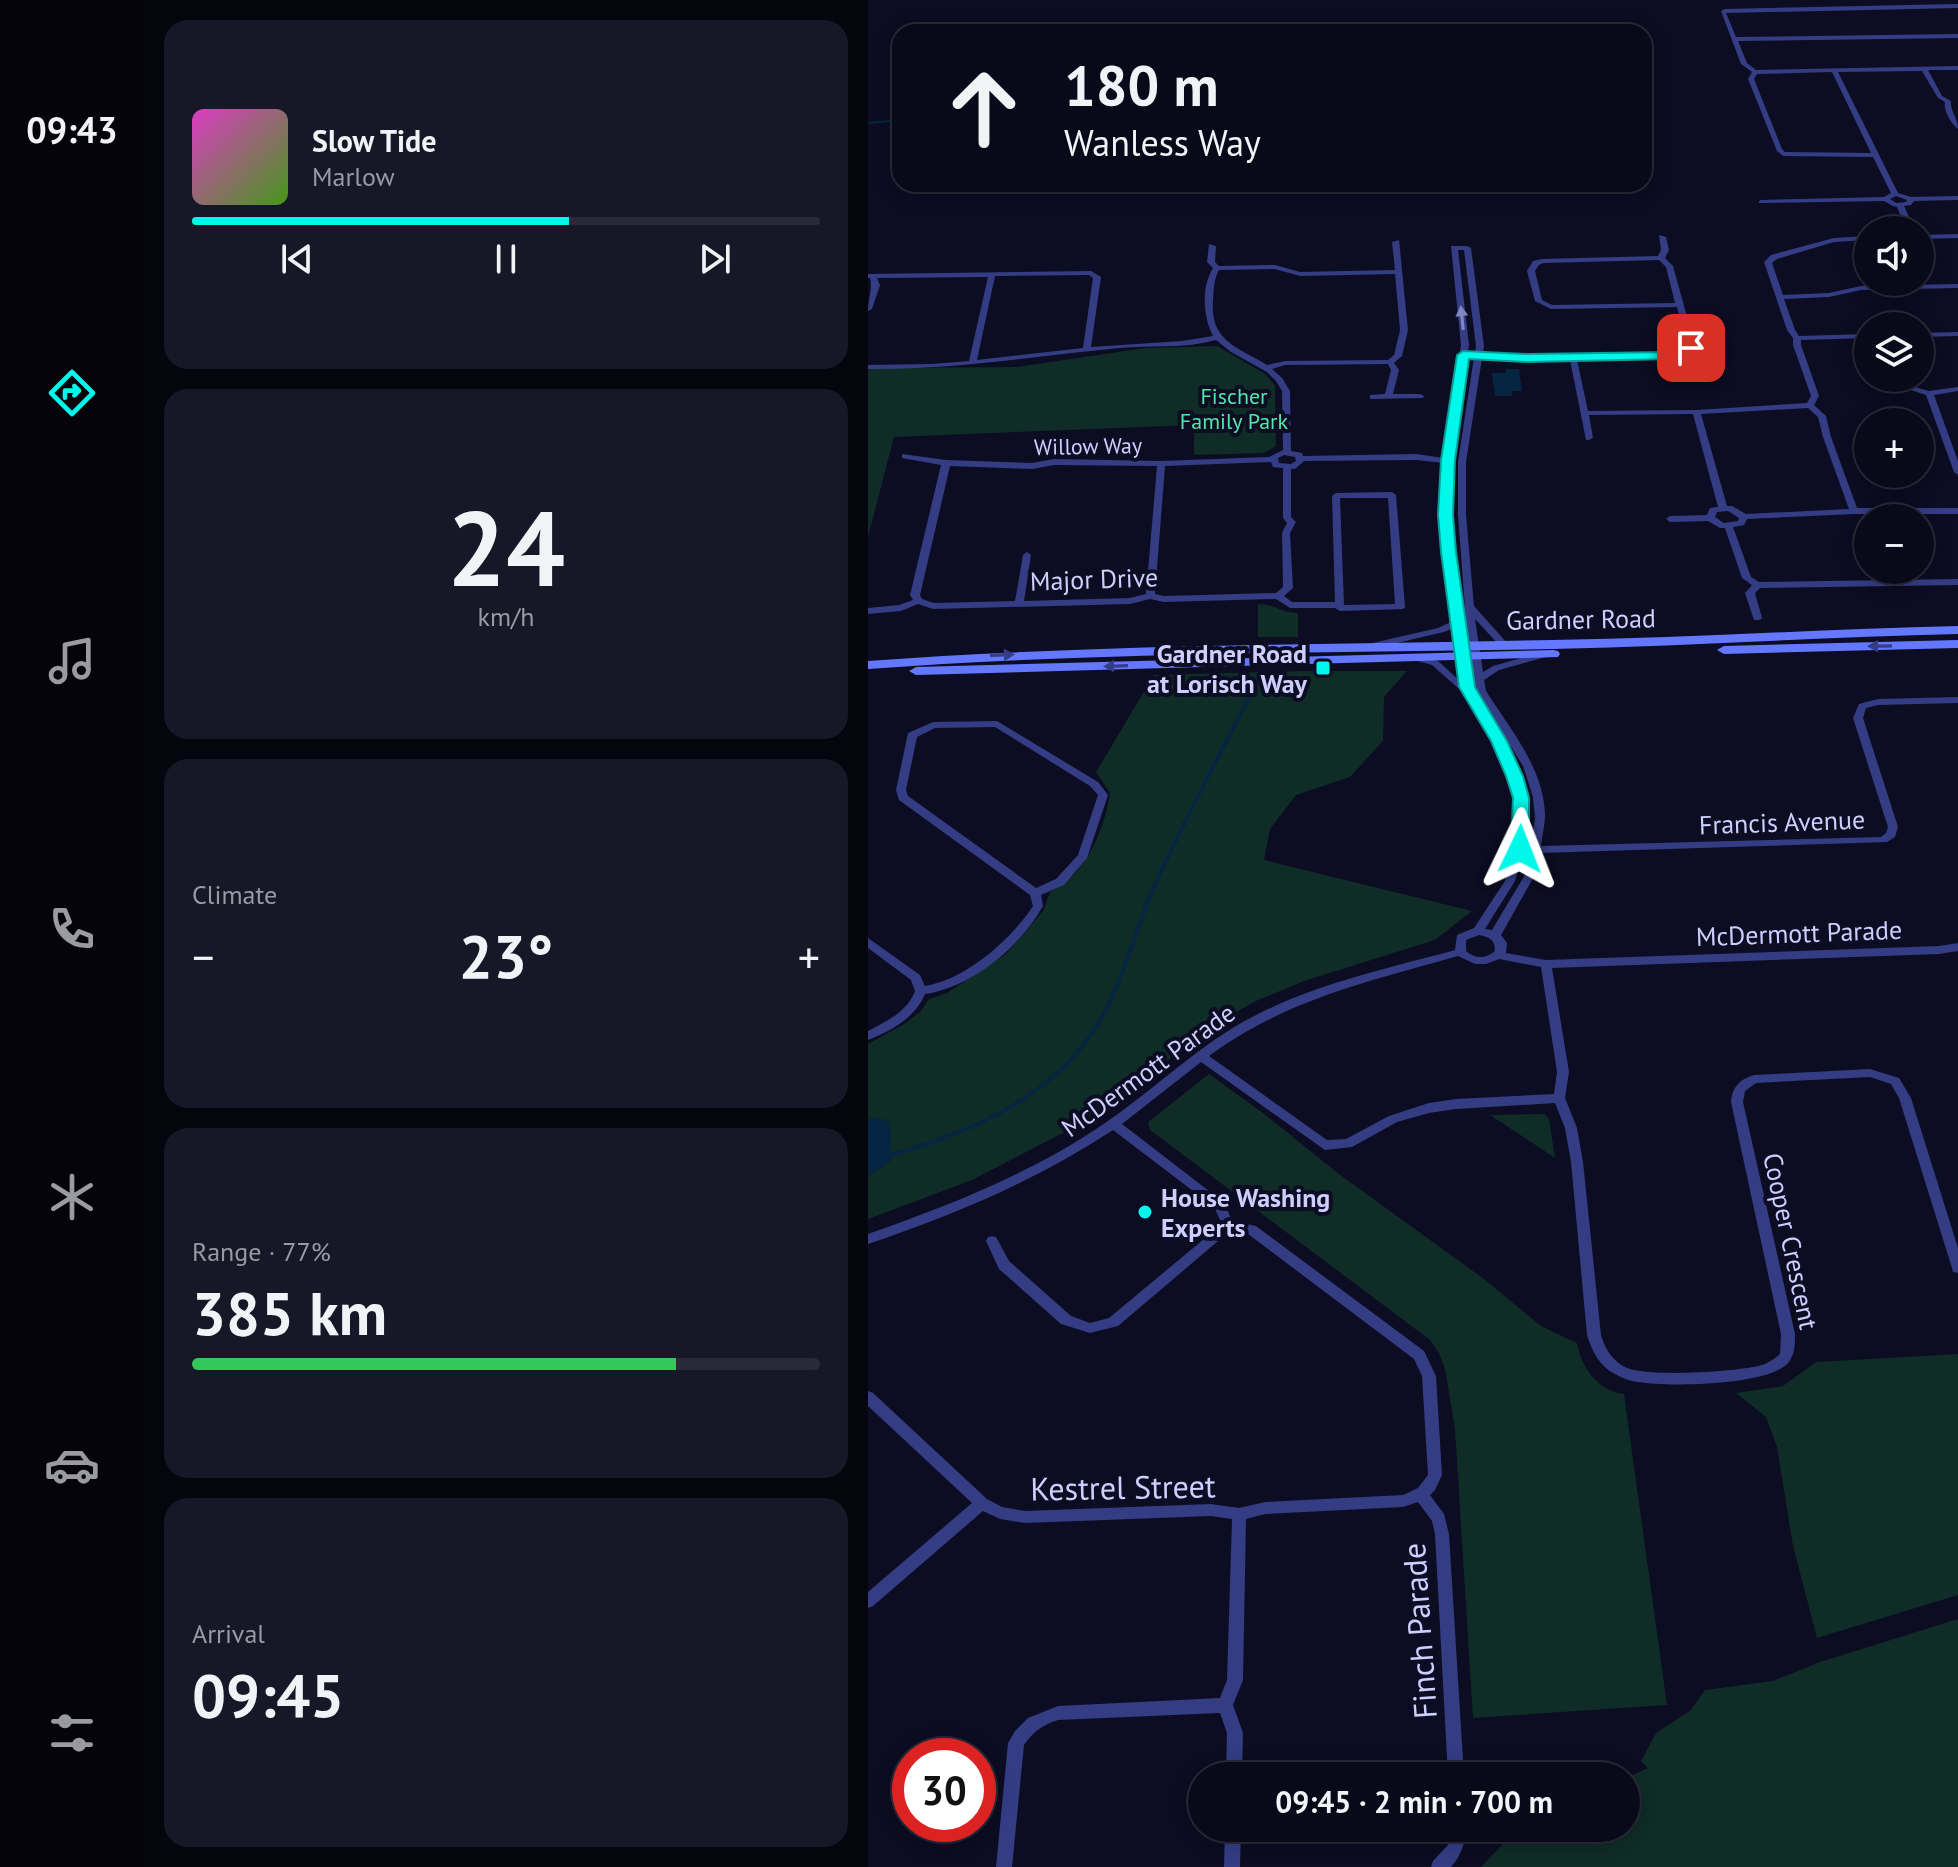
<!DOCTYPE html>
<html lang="en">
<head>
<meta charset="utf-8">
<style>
	:root { --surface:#09091a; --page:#171727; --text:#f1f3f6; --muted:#999aa2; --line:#292a39; --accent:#00f8ea }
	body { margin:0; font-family:"PT Sans",sans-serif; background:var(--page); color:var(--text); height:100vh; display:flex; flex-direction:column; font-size:30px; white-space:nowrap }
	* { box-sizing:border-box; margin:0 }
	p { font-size:26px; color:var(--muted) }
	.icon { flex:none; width:44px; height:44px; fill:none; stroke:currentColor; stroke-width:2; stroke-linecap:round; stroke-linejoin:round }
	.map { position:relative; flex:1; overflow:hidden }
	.details { display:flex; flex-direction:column; gap:20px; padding:20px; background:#05050e; width:724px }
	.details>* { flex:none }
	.banner { position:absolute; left:24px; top:24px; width:760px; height:168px; border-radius:24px; box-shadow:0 4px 20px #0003,0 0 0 2px var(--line); background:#09091a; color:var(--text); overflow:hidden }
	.controls { position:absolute; left:986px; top:216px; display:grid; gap:16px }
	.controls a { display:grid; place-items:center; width:80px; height:80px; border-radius:50%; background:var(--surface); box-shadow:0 4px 20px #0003,0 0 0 2px var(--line); font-size:40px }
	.speed { position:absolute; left:24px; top:1738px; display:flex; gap:16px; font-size:40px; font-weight:700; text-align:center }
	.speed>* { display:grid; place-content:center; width:104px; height:104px; border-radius:50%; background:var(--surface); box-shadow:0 4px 20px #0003,0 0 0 2px var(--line); line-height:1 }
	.speed .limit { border:12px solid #d22; background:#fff; color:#111 }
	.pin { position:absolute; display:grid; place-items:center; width:68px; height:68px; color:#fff; margin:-34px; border-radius:16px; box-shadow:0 4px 12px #0006 }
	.me { position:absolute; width:88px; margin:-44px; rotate:2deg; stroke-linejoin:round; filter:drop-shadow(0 0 6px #0008) }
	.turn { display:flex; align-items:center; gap:28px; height:168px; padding:0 40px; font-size:36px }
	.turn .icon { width:104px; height:104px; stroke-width:2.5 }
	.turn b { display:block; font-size:56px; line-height:68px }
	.big { font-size:60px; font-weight:700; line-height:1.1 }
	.details .tile { flex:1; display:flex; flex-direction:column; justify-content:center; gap:12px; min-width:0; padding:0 28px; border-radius:24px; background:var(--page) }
	.details .dial { align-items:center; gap:0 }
	.dial b { font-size:104px; line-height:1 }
	.song { display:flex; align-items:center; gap:24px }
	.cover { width:96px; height:96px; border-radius:12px; background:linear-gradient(135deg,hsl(310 70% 55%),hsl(100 70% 35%)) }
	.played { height:8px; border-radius:4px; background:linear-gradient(90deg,var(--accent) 60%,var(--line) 60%) }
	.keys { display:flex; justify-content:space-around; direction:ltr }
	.heat { display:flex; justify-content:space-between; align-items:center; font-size:44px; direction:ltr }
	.charge { height:12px; border-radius:6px; background:linear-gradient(90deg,#34c759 77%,var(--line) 0) }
	.trip { position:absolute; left:320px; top:1762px; width:452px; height:80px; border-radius:40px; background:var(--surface); box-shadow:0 4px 20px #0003,0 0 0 2px var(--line); font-weight:700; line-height:80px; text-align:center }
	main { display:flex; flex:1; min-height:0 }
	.dock { display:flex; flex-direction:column; width:144px; justify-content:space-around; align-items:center; background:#04040a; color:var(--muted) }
	.dock .icon { width:56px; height:56px }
	.dock .active { color:var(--accent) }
	.dock b { font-size:36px; color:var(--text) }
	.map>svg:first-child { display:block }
</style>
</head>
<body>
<main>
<nav class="dock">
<b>09:43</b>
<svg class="icon active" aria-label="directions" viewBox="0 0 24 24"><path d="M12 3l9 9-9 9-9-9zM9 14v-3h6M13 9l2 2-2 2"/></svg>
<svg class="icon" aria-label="music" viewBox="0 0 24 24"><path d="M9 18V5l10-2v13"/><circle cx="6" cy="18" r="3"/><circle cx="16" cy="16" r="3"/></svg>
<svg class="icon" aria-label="phone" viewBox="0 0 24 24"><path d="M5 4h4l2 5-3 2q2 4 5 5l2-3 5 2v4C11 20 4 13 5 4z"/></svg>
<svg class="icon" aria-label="climate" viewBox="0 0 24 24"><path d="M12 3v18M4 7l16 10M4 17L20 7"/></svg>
<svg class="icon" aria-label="car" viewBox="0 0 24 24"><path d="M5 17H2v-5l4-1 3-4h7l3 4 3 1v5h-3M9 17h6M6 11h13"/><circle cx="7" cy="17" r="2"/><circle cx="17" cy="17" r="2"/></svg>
<svg class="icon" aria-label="filters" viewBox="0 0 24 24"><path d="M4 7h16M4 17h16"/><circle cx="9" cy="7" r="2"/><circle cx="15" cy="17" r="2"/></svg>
</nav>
<section class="details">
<div class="tile">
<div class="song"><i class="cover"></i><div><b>Slow Tide</b><p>Marlow</p></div></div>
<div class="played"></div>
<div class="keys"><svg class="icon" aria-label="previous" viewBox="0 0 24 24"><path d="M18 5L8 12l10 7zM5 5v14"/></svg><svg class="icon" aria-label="pause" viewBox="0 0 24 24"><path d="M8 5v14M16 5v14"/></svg><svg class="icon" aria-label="next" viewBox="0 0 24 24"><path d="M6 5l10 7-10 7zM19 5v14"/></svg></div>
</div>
<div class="tile dial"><b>24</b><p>km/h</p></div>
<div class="tile"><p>Climate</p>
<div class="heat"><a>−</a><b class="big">23°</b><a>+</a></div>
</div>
<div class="tile"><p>Range · 77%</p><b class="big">385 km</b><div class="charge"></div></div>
<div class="tile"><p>Arrival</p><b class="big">09:45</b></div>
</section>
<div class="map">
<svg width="1090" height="1867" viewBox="0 0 1090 1867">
	<rect width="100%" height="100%" fill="#0c0c22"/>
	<g fill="#0f2c27">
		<polygon points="349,346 396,373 407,385 408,446 396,453 326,455 326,425 26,437 0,537 0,368 149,367 277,348"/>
		<path d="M390,604C406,604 415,613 430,613V637H390Z"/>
		<path d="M435,671H539L516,697L515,741L482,777L428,795L402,829L396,860L604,911L567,940L436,981L388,1001L352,1021L224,1118L104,1180L0,1219V1176L23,1161L21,1122L9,1118L0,1120V1044L36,1024L52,1012L61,999L79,993L138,954L175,911L182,892C216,876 237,830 242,793L228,772L286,675Z"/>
		<path d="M341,1074L395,1113L471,1174L616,1279L673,1326L709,1343C713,1367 730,1391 756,1394L799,1705L605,1718L587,1429L577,1369L571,1353L562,1340L282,1130L280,1122Z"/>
		<polygon points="676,1114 681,1119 687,1158 622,1115"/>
		<polygon points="1090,1354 1090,1595 949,1638 925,1546 909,1447 898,1417 868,1393 915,1386 948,1362"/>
		<polygon points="1090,1619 1090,1867 613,1867 650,1828 758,1828 758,1778 780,1768 773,1761 788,1733 823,1710 837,1690 905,1681 952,1662"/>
	</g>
	<g fill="#062541">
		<polygon points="638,369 651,369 654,391 644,391 644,396 627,396 624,373 638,373"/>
		<polygon points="9,1118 17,1119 23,1126 23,1161 0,1176 0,1120"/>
	</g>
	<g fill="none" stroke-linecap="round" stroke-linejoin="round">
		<polyline stroke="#062541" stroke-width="2" points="0,123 32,120"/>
		<polyline stroke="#062541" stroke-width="3" points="379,701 394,673"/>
		<path stroke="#062541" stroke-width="4" d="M20,1156C101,1133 184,1099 230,1024C255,982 266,933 285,889C314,824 348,762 380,699"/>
		<g fill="#343d84" fill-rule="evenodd">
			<path d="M1090,4V8L858,13L868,37L1090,34V38L870,41L879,63L888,70L1090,66V70H1060L1074,96L1083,101C1082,111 1090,118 1090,129C1083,124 1075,110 1077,102L1070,98L1054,71L970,72L1030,193L1043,197L1090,196V200L1046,201L1043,205L1036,206L1047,230H1039L1029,207L1025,206L1016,201L891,203V201L893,200L1016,197L1023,193L1005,157L915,156L909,151L880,79L884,72L873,64L853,11L857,9ZM964,72L1003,153L917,152L914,149L886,79L889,74ZM1028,196L1039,200L1038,202L1028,203L1022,199Z"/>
			<polygon points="1090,234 1090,238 1052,239 1052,235"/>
			<path d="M791,235L798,237L801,250L797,258L805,266L826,342L824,351L802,358L709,360L720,411L828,410L939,403L943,396L925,345V338L919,330L896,262L903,255L966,238L1000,236V240L966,242L909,259L904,263L915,295L961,293L993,286L1090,284V288L993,290L961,297L916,299L927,330L931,336L1000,334V338L933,340V345L951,396L946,405L958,416L963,437L989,508H1090V514H986L879,519L876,525L865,527L883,577L891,582L1090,579V585L892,588L887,593L894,618L892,620H886L877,593L884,585L874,578L857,528H852L840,521L802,522L798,519L802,516L839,515L842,508L850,507L825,414L721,415L725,438L721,440H718L702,360L614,358L598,462V515L606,606L640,644L635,647L632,646L607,619L615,672L625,666L672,653H678L680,655L678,657L631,670L616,680L618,691C642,729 676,768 677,815C677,825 674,836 673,846L1013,837L1018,833L1020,827L985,718L991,704L1010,699L1090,697V703L1010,705L998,708L995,718L1030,827L1027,837L1019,842L671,853L668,873L633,935L639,943L638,953L678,960L1071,946L1090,943V951L1071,954L684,968L701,1072L697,1098L709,1128L715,1162L733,1335C737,1349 745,1362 759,1368C781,1377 865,1372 890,1366C899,1364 905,1360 912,1354L913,1334L863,1102C864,1087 872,1079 886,1075L1002,1069L1031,1078L1043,1098L1090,1248V1273L1085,1272L1084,1268L1031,1098L1023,1084L1002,1077L888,1083L877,1091L875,1102L927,1334C927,1344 927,1355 920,1363C900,1386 800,1387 770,1382C762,1381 754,1378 747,1374C731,1366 724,1351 719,1335L703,1162L697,1128L687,1103L588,1109L561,1113L529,1122L484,1147L457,1150L333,1062L254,1124L354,1201L365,1221L388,1226L556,1351L568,1376L574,1475L567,1490L562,1495L576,1514L581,1534L596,1776H580L567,1534L564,1521L550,1502L535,1507L397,1514L378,1519L375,1680L365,1705L375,1733L374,1776H358L359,1733L352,1713L190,1720C174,1725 165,1732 156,1745L144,1867H128L140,1743L147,1731L160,1718L190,1706L352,1698L359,1680L364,1519L343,1516L157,1523L132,1519L115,1511L5,1606L0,1608V1592L104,1503L0,1406V1391L5,1393L119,1499L134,1507L157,1511L343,1504L371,1508L397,1502L535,1495L550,1488L560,1475L554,1376L546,1359L380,1234L363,1230L250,1326L222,1333L193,1324L131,1269L118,1241L120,1237L124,1236L128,1237L141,1261L203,1316L222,1323L241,1318L354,1224L346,1207L245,1130C169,1180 86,1215 0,1244V1234C83,1205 164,1173 237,1123C289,1088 333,1042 390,1014C451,983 521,968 587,950L589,935L606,928L637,881L647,849L650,822L648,798L641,776L626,741L599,696L564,665L546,660L544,658L549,655L570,661L593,682L586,628L576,632L503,649L498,646L500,644L570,628L585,621L576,552V463L548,460L436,461L427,469H423V517L428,522L422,533L425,588L416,596L424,602H467L464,496L468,493L524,492L528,495L537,607L535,609L472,611L467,608H422L408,599L296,602L282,599L262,604L65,609L50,604L33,611L0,614V608L31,605L45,600L42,595L73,465L34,458V454L78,460L164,463L186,459L293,461L401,457L415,450L414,391L408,381L399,372L363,352L348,340C316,349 284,345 251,348C167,356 85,370 0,369V365L63,364L101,361L120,277L9,278L12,285L4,309L0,311C0,300 5,287 2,278H0V274L223,271L233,277L223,347L314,341L345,336C335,317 333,287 345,268L339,262L341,244L348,246L347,262L351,266L407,265L432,272L527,270L524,242L531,240L540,330L534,356L526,363L531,370L525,394H552L556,396L555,398L502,399V395L517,394L523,370L520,364L417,365L404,369L414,378L422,391L423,451L434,453L435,456L548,454L576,458L593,345L583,246H599L603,248L616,346L615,353L705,356L802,354L816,350L818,342L809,307L683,309L667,301L659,271L665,261L674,259L790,256L793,250ZM590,250H596L608,346L607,353L601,355L606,357L590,462V515L599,634L608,691L655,766L665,797L667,818L658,873L624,930L617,929L647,881L657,849L660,822L658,798L651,776L636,741L604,687L584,552V463L589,461L584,458L601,345ZM791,260L798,267L807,303L684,305L674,300L667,271L671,265L675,263ZM407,269L432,276L527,274L532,330L526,355L520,360L417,361L399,365C370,347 342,342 345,301C346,290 345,281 351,270ZM221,275L225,278L215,348L109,360L127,276ZM940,408L950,417L955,437L981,509L878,514L864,506H859L833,414ZM416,455L427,457L428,461L423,464L411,463L410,458ZM403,462L405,467L415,468V518L419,523L414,533L415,587L408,593L296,596L287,594L297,466ZM186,465L289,466L278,594L262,598L156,601L163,555L159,552L155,555L147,601L66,603L54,599L52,595L82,466L164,469ZM472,498H520L527,604L476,605ZM860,511L871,518L870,521L856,523L847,517L849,512ZM611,935C621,937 627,939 627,951C617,959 608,959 598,951V940ZM590,956L607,964H618L631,959L673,967L689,1072L686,1094L588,1099L561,1103L521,1116L478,1139L459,1140L341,1056C419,999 499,982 590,956Z"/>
			<polygon points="1090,332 1090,336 1052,337 1052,333"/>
			<polygon points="1043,386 1061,391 1090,387 1090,391 1066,395 1090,461 1090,475 1086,472 1058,395 1043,390 1011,391 1007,389 1011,387"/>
			<path d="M129,721L230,782L240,795L219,858L196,885L173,895L175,906C152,947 104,987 57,994C47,1018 23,1031 0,1040V1031C19,1021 39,1012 47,991L43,980L0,948V938L52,975L57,986C97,980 143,940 165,906L162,895L31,800L28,790L40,733L65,722ZM127,727L222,786L230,795L210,855L188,879L168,888L40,796L38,790L49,737L67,728Z"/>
			<polygon points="357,1828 373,1828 372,1867 356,1867"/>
			<path d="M583,1828H599C597,1843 593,1856 583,1867H563L565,1861L580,1845Z"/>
		</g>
		<g fill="#6478ff" fill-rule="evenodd">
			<path d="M1090,626V634C955,637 820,646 684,649C456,653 227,652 0,669V661C227,644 456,645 684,640C820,638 955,629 1090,626Z"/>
			<polygon points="1090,640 1090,648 856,654 849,650 856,646"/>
			<polygon points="685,650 690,651 692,654 690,657 48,675 41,671 48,667"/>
		</g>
	</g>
	<defs><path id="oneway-solid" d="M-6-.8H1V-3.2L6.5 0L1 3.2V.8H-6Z" transform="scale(2)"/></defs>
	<use fill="#8086c2" href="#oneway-solid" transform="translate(594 318) rotate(-96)"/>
	<g fill="#343d85">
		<use href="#oneway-solid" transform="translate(1012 646) rotate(179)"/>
		<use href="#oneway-solid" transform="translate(134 655) rotate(-2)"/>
		<use href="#oneway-solid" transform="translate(248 666) rotate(178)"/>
	</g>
	<polygon fill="#00f8ea" stroke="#00a198" stroke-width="2" points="823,344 828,345 828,350 818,357 802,359 660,362 601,359 587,460 585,515 588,552 607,687 639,741 655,776 661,798 661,849 652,854 646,853 643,849 645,798 638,776 623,741 591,687 573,552 570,515 573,460 589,355 595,351 660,354 802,352"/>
	<g fill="#00f8ea" stroke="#0c0c22" stroke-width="3">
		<rect x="447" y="660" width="16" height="16" rx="4"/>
		<circle cx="277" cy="1212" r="8"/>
	</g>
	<g text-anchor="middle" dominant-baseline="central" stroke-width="8" stroke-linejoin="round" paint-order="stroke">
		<g font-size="22" fill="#51e7aa" stroke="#0c0c22">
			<text x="366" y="396">Fischer<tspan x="366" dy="25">Family Park</tspan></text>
		</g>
		<g font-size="22" fill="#cdcfff" stroke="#0c0c22">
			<text transform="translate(220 446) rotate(-1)">Willow Way</text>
		</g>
		<g font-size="26" fill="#cdcfff" stroke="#0c0c22">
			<text transform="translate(226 579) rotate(-2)">Major Drive</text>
			<text transform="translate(713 619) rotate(-1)">Gardner Road</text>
			<text transform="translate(914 822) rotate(-2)">Francis Avenue</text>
			<text transform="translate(931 933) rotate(-2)">McDermott Parade</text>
			<text transform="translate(280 1070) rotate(-36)">McDermott Parade</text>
			<text transform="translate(923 1241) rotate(78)">Cooper Crescent</text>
		</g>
		<g font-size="26" font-weight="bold" fill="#cdcfff" stroke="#0c0c22" text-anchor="end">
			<text x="439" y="653">Gardner Road<tspan x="439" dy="30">at Lorisch Way</tspan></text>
			<text x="293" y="1197" text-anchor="start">House Washing<tspan x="293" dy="30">Experts</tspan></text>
		</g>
		<g font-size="32" fill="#cdcfff" stroke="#0c0c22">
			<text transform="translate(255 1487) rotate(-1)">Kestrel Street</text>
			<text transform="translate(551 1631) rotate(-94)">Finch Parade</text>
		</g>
	</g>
</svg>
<div class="controls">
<a><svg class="icon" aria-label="sound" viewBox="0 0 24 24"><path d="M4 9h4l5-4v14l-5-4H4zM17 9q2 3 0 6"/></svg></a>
<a><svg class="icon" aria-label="layers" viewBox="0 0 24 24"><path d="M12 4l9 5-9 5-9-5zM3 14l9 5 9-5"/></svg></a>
<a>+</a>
<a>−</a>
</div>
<div class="speed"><div class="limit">30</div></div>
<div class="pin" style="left:823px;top:348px;background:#d93025"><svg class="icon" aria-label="arrive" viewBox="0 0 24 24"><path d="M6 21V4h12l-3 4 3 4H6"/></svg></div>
<svg class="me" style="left:652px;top:849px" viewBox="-20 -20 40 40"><path d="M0-17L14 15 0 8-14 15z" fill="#00f8ea" stroke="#fff" stroke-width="4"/></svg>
<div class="trip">09:45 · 2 min · 700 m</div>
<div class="banner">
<div class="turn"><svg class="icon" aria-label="ahead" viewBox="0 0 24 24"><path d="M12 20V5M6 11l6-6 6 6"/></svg><div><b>180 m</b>Wanless Way</div></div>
</div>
</div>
</main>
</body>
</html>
